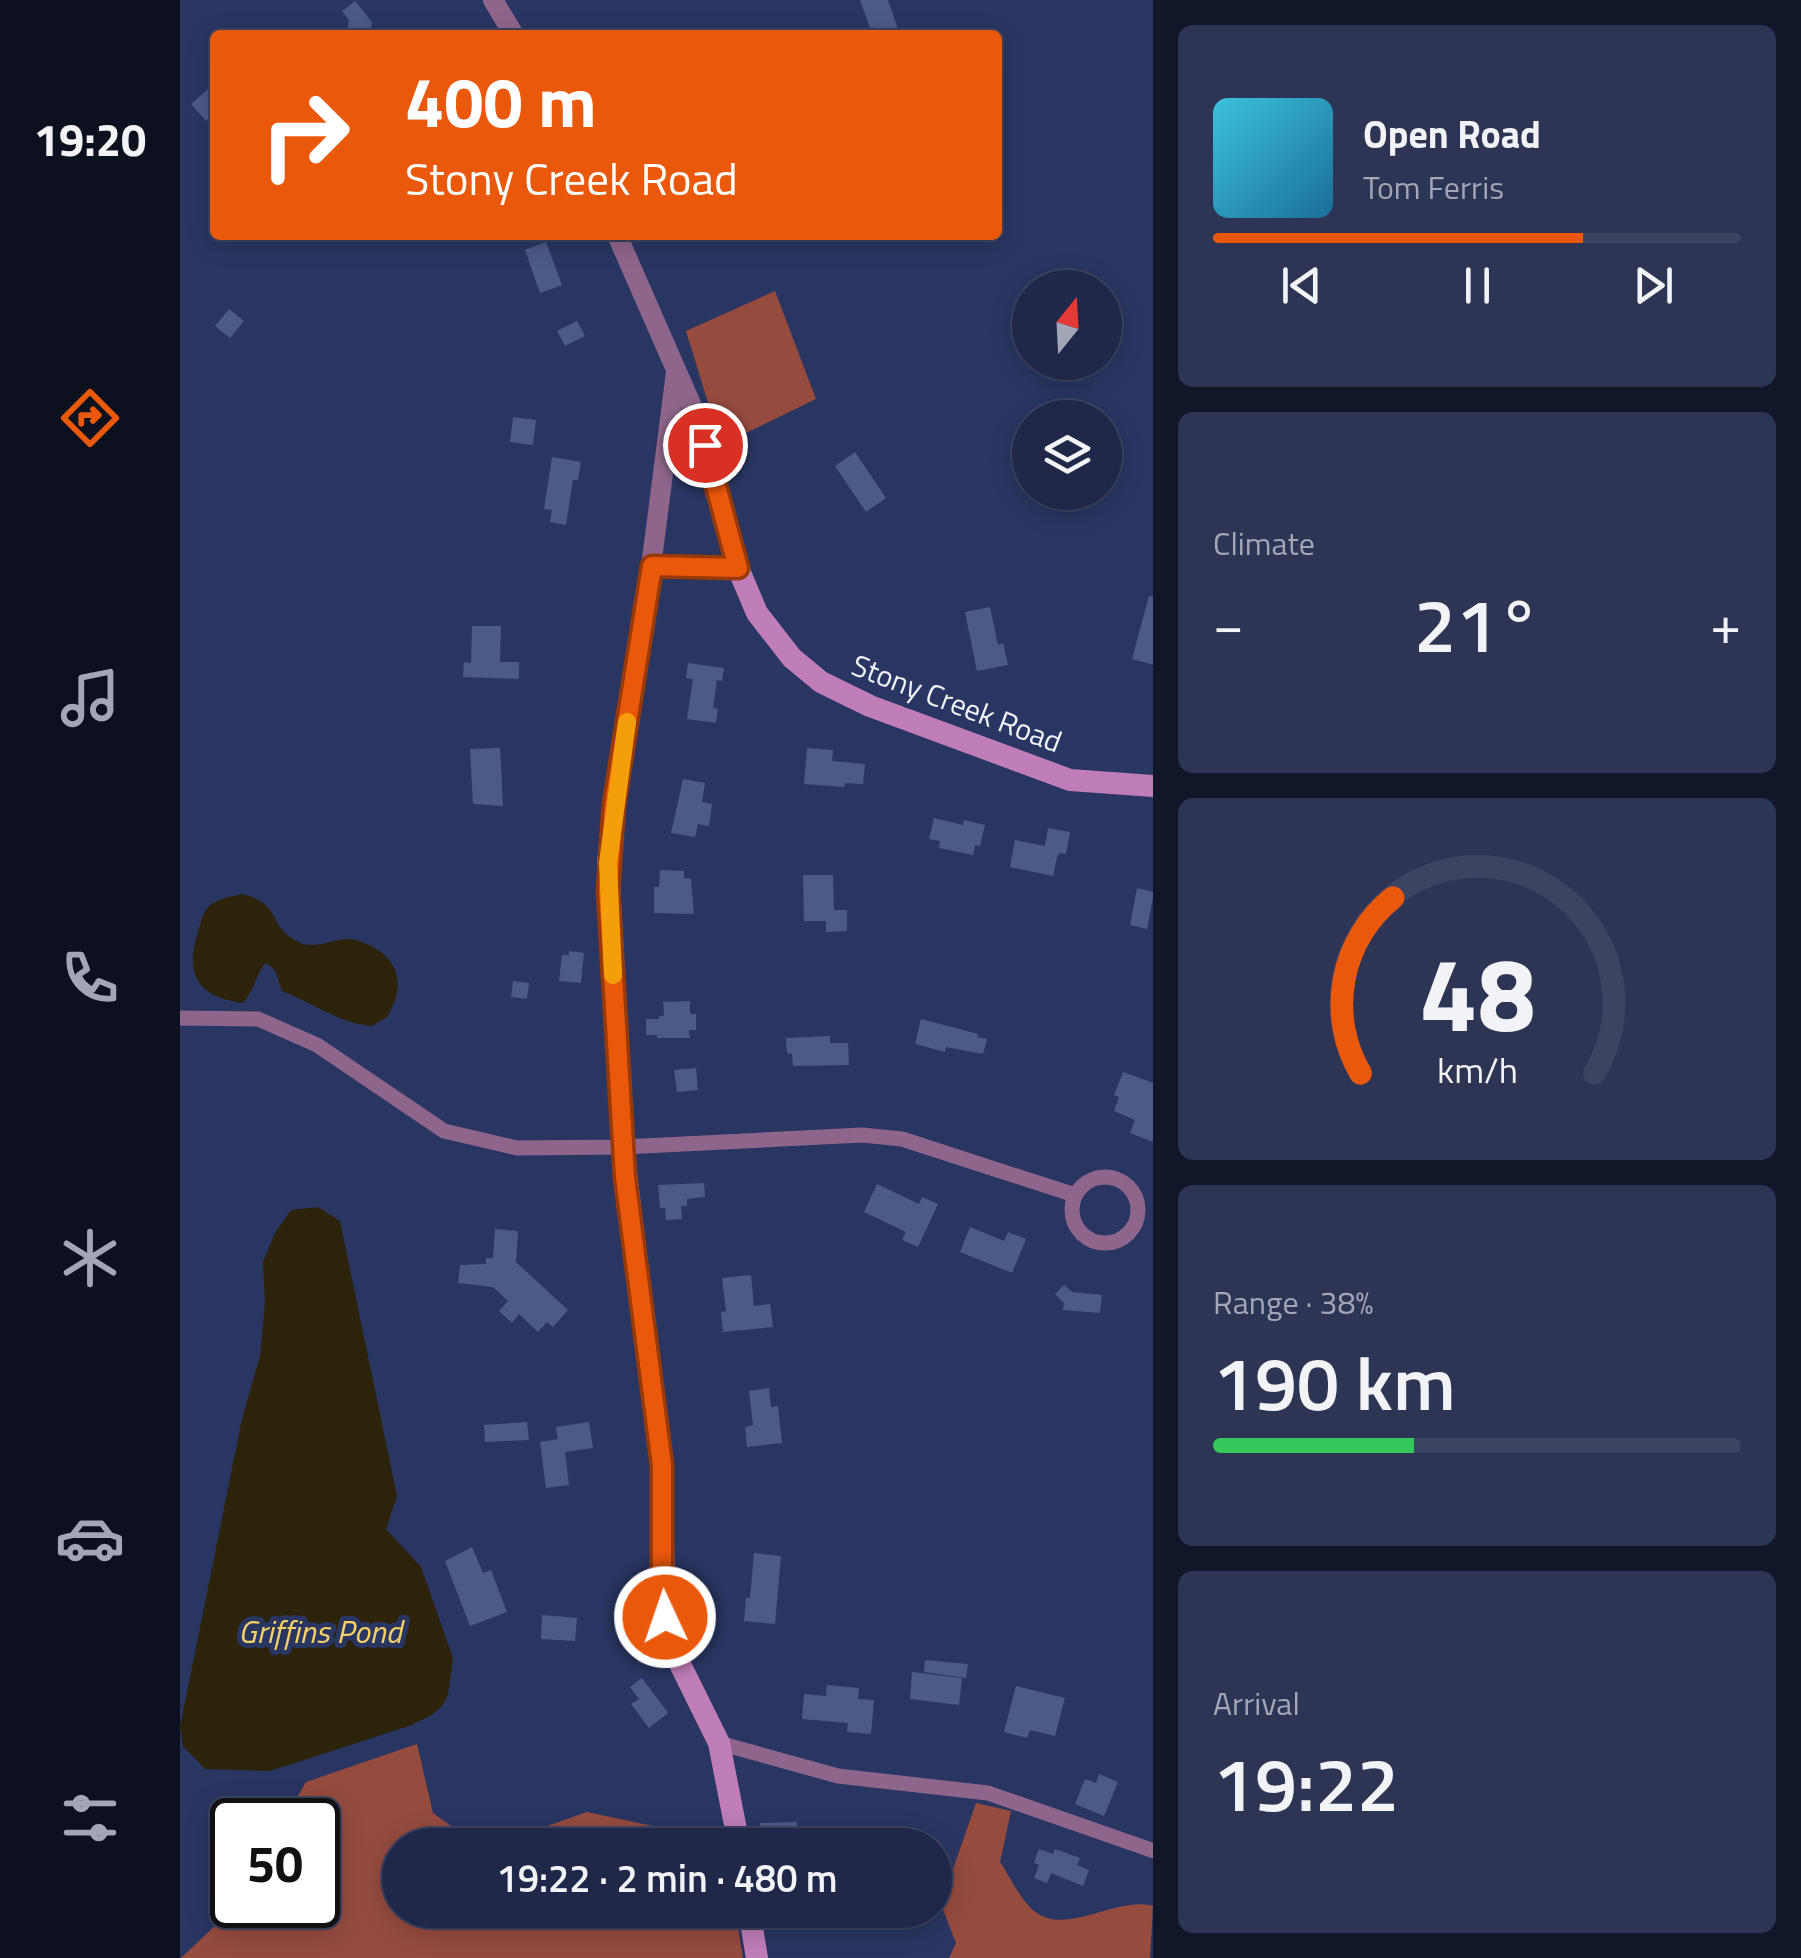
<!DOCTYPE html>
<html lang="en">
<head>
<meta charset="utf-8">
<style>
	:root { --surface:#20284a; --page:#2d3454; --text:#f1f3f6; --muted:#a2a6b5; --line:#3d4462; --accent:#ea580c }
	body { margin:0; font-family:"Titillium Web",sans-serif; background:var(--page); color:var(--text); height:100vh; display:flex; flex-direction:column; font-size:38px; white-space:nowrap }
	* { box-sizing:border-box; margin:0 }
	p { font-size:32px; color:var(--muted) }
	.icon { flex:none; width:55px; height:55px; fill:none; stroke:currentColor; stroke-width:2; stroke-linecap:round; stroke-linejoin:round }
	.map { position:relative; flex:1; overflow:hidden }
	.panel { display:flex; flex-direction:column; gap:25px; padding:25px; background:#121629; width:648px }
	.panel>* { flex:none }
	.hud { position:absolute; left:30px; top:30px; width:792px; height:210px; border-radius:10px; box-shadow:0 5px 25px #0003,0 0 0 2px var(--line); background:#ea580c; color:#fff; overflow:hidden }
	.needle { width:65px; rotate:18deg }
	.buttons { position:absolute; left:832px; top:270px; display:grid; gap:20px }
	.buttons a { display:grid; place-items:center; width:110px; height:110px; border-radius:50%; background:var(--surface); box-shadow:0 5px 25px #0003,0 0 0 2px var(--line); font-size:50px }
	.speed { position:absolute; left:30px; top:1798px; display:flex; gap:20px; font-size:50px; font-weight:700; text-align:center }
	.speed>* { display:grid; place-content:center; width:130px; height:130px; border-radius:50%; background:var(--surface); box-shadow:0 5px 25px #0003,0 0 0 2px var(--line); line-height:1 }
	.speed .limit { border:5px solid #111; border-radius:15px; background:#fff; color:#111 }
	.pin { position:absolute; display:grid; place-items:center; width:85px; height:85px; color:#fff; margin:-42px; border:5px solid #fff; border-radius:50%; box-shadow:0 2px 10px #0007 }
	.me { position:absolute; width:110px; margin:-55px; rotate:357deg; stroke-linejoin:round; filter:drop-shadow(0 0 8px #0008) }
	.turn { display:flex; align-items:center; gap:35px; height:210px; padding:0 30px; font-size:45px }
	.turn .icon { width:130px; height:130px; stroke-width:2.5 }
	.turn b { display:block; font-size:70px; line-height:85px }
	.big { font-size:75px; font-weight:600; line-height:1.1 }
	.panel .card { flex:1; display:flex; flex-direction:column; justify-content:center; gap:15px; min-width:0; padding:0 35px; border-radius:15px; background:var(--page) }
	.panel .dial { align-items:center; gap:0 }
	.dial svg { height:260px; overflow:visible; fill:none; stroke:var(--line); stroke-width:7; stroke-linecap:round; text-anchor:middle }
	.dial text { fill:var(--text); stroke:none }
	.song { display:flex; align-items:center; gap:30px }
	.cover { width:120px; height:120px; border-radius:15px; background:linear-gradient(135deg,hsl(190 70% 55%),hsl(200 70% 35%)) }
	.played { height:10px; border-radius:5px; background:linear-gradient(90deg,var(--accent) 70%,var(--line) 70%) }
	.keys { display:flex; justify-content:space-around; direction:ltr }
	.heat { display:flex; justify-content:space-between; align-items:center; font-size:55px; direction:ltr }
	.charge { height:15px; border-radius:8px; background:linear-gradient(90deg,#34c759 38%,var(--line) 0) }
	.trip { position:absolute; left:202px; top:1828px; width:570px; height:100px; border-radius:50px; background:var(--surface); box-shadow:0 5px 25px #0003,0 0 0 2px var(--line); font-weight:600; line-height:100px; text-align:center }
	main { display:flex; flex:1; min-height:0 }
	.dock { display:flex; flex-direction:column; width:180px; justify-content:space-around; align-items:center; background:#0d101e; color:var(--muted) }
	.dock .icon { width:70px; height:70px }
	.dock .selected { color:var(--accent) }
	.dock b { font-size:45px; color:var(--text) }
	.map>svg:first-child { display:block }
</style>
</head>
<body>
<main>
<nav class="dock">
<b>19:20</b>
<svg class="icon selected" aria-label="directions" viewBox="0 0 24 24"><path d="M12 3l9 9-9 9-9-9zM9 14v-3h6M13 9l2 2-2 2"/></svg>
<svg class="icon" aria-label="music" viewBox="0 0 24 24"><path d="M9 18V5l10-2v13"/><circle cx="6" cy="18" r="3"/><circle cx="16" cy="16" r="3"/></svg>
<svg class="icon" aria-label="phone" viewBox="0 0 24 24"><path d="M5 4h4l2 5-3 2q2 4 5 5l2-3 5 2v4C11 20 4 13 5 4z"/></svg>
<svg class="icon" aria-label="climate" viewBox="0 0 24 24"><path d="M12 3v18M4 7l16 10M4 17L20 7"/></svg>
<svg class="icon" aria-label="car" viewBox="0 0 24 24"><path d="M5 17H2v-5l4-1 3-4h7l3 4 3 1v5h-3M9 17h6M6 11h13"/><circle cx="7" cy="17" r="2"/><circle cx="17" cy="17" r="2"/></svg>
<svg class="icon" aria-label="filters" viewBox="0 0 24 24"><path d="M4 7h16M4 17h16"/><circle cx="9" cy="7" r="2"/><circle cx="15" cy="17" r="2"/></svg>
</nav>
<div class="map">
<svg width="974" height="1958" viewBox="0 0 974 1958">
	<rect width="100%" height="100%" fill="#2a3662"/>
	<g fill="#964b3f">
		<polygon points="595,291 636,399 541,445 506,331"/>
		<polygon points="237,1744 253,1813 297,1845 220,1845 220,1910 555,1910 563,1958 1,1958 57,1905 138,1905 138,1820 104,1820 126,1782"/>
		<path d="M796,1803L831,1811L820,1862C830,1877 842,1903 857,1913C889,1935 937,1896 973,1906L970,1958H769L776,1943L755,1889V1875L773,1869Z"/>
		<polygon points="407,1812 543,1841 543,1845 314,1845"/>
	</g>
	<g fill="#2c230a">
		<path d="M62,894C101,904 88,923 113,939C132,952 148,940 167,939C174,939 182,942 189,945C221,960 225,988 207,1017L192,1026C161,1024 131,1002 102,991L95,970L86,963C77,970 75,990 63,1003C18,997 4,975 18,932C20,926 22,915 26,910C33,899 50,897 62,894Z"/>
		<polygon points="138,1207 160,1221 217,1496 206,1529 241,1567 273,1658 268,1695 262,1706 252,1715 229,1726 90,1771 25,1769 3,1746 0,1727 62,1419 80,1356 85,1303 83,1262 95,1233 111,1210"/>
	</g>
	<g fill="#4c5a88">
		<polygon points="680,0 708,0 720,35 697,35 694,27 690,28"/>
		<polygon points="175,1 192,22 190,35 167,35 169,20 162,11"/>
		<polygon points="35,83 35,113 26,121 11,104"/>
		<polygon points="366,242 382,285 360,293 345,250"/>
		<polygon points="49,309 64,321 50,338 35,326"/>
		<polygon points="397,321 405,336 385,346 377,331"/>
		<polygon points="333,417 356,420 353,445 330,442"/>
		<polygon points="675,452 706,498 686,512 655,466"/>
		<polygon points="372,457 401,462 398,480 393,480 386,525 370,522 372,510 364,509"/>
		<polygon points="969,596 974,597 974,665 952,659"/>
		<polygon points="810,607 818,645 823,643 828,665 797,671 785,612"/>
		<polygon points="292,626 321,626 320,662 339,662 339,679 283,677 284,662 291,663"/>
		<polygon points="508,663 544,668 542,681 537,680 533,708 538,709 536,723 507,719 513,679 506,678"/>
		<polygon points="320,748 323,806 293,804 290,749"/>
		<polygon points="627,748 653,750 652,761 685,764 683,784 665,783 664,787 624,784"/>
		<polygon points="503,779 525,783 522,802 532,804 529,826 518,824 515,837 491,833"/>
		<polygon points="754,818 783,825 784,820 805,825 800,846 795,845 793,855 759,848 760,841 749,839"/>
		<polygon points="868,828 890,832 886,854 880,853 877,857 873,876 830,867 835,840 865,846"/>
		<polygon points="480,870 504,871 504,878 511,879 514,914 474,913 474,887 479,887"/>
		<polygon points="623,875 653,875 654,910 667,910 667,931 646,932 646,921 624,921"/>
		<polygon points="957,888 974,892 967,929 950,925"/>
		<polygon points="389,951 404,953 401,983 379,981 382,955 389,955"/>
		<polygon points="333,981 349,983 347,999 331,997"/>
		<polygon points="510,1001 510,1014 516,1014 516,1030 509,1030 510,1038 477,1038 477,1035 466,1035 466,1019 479,1019 479,1016 484,1016 483,1002"/>
		<polygon points="741,1019 798,1034 797,1037 807,1039 803,1054 766,1047 765,1052 735,1044"/>
		<polygon points="650,1036 650,1043 668,1043 669,1065 613,1066 612,1054 607,1053 606,1038"/>
		<polygon points="516,1068 518,1090 497,1092 494,1070"/>
		<polygon points="943,1072 974,1083 974,1142 950,1133 955,1120 934,1111 939,1097 934,1095"/>
		<polygon points="524,1183 525,1197 507,1199 507,1206 501,1206 502,1219 486,1220 485,1208 480,1208 478,1185"/>
		<polygon points="697,1184 739,1204 742,1197 758,1204 738,1247 722,1240 726,1232 684,1212"/>
		<polygon points="790,1227 824,1241 828,1232 846,1239 832,1273 780,1252"/>
		<polygon points="315,1229 338,1231 336,1262 388,1310 373,1327 367,1322 358,1332 339,1314 332,1323 319,1311 328,1301 313,1287 278,1283 280,1265 306,1264 306,1258 313,1258"/>
		<polygon points="571,1275 574,1306 590,1304 593,1327 543,1332 541,1312 546,1311 542,1278"/>
		<polygon points="884,1285 892,1292 922,1295 920,1313 883,1310 884,1303 875,1294"/>
		<polygon points="589,1388 591,1407 598,1406 602,1443 567,1447 565,1427 573,1425 569,1391"/>
		<polygon points="347,1422 349,1440 305,1442 304,1425"/>
		<polygon points="409,1422 413,1448 385,1452 389,1485 366,1488 360,1442 378,1439 376,1427"/>
		<polygon points="292,1547 303,1573 311,1570 327,1612 290,1626 265,1561"/>
		<polygon points="574,1553 601,1556 595,1624 564,1621 566,1598 570,1598"/>
		<polygon points="362,1615 397,1618 395,1641 361,1639"/>
		<polygon points="745,1660 788,1664 786,1678 744,1672"/>
		<polygon points="732,1672 782,1678 779,1705 730,1699"/>
		<polygon points="462,1678 488,1713 469,1728 451,1704 459,1699 450,1687"/>
		<polygon points="647,1685 679,1688 678,1699 694,1700 691,1734 667,1732 668,1723 622,1719 624,1694 646,1696"/>
		<polygon points="836,1686 885,1698 875,1736 850,1730 847,1738 824,1732"/>
		<polygon points="919,1774 938,1782 924,1816 895,1804 905,1779 916,1783"/>
		<polygon points="617,1822 617,1845 581,1845 580,1823"/>
		<polygon points="859,1849 873,1854 875,1849 900,1858 897,1865 909,1870 903,1886 871,1873 867,1883 854,1878 859,1865 854,1863"/>
	</g>
	<g fill="none" stroke-linecap="round" stroke-linejoin="round">
		<g stroke="#8f668b" stroke-width="15">
			<polyline points="0,1018 78,1019 137,1045 264,1131 337,1148 443,1147 682,1135 722,1139 895,1195"/>
			<circle cx="925" cy="1210" r="33"/>
			<polyline points="539,1743 658,1776 808,1793 974,1851"/>
		</g>
		<g stroke="#8f668b" stroke-width="20">
			<polyline points="313,0 334,35"/>
			<polyline points="437,235 515,413 558,568"/>
			<polyline points="471,567 496,372"/>
		</g>
		<g stroke="#bf7eb8" stroke-width="22">
			<polyline points="559,1845 539,1743 496,1656 485,1617 481,1465 443,1147 428,863 434,803 471,567 558,568 577,613 612,658 641,682 690,706 890,780 974,786"/>
			<polyline points="569,1910 577,1958"/>
		</g>
	</g>
	<g fill="none" stroke-linecap="round" stroke-linejoin="round">
		<g stroke="#983908" stroke-width="25">
			<polyline id="route" points="485,1617 482,1594 482,1465 445,1177 428,890 434,804 472,566 558,568 525,445"/>
		</g>
		<use href="#route" stroke="#ea580c" stroke-width="18"/>
		<polyline stroke="#f59e0b" stroke-width="18" points="433,975 428,863 447,722"/>
	</g>
	<g text-anchor="middle" dominant-baseline="central" stroke-width="10" stroke-linejoin="round" paint-order="stroke">
		<g font-size="30" fill="#eff3fe" stroke="#2a3662">
			<text transform="translate(777 703) rotate(21)">Stony Creek Road</text>
		</g>
		<g font-size="32" font-style="italic" fill="#f7d163" stroke="#2a3662">
			<text x="140" y="1631">Griffins Pond</text>
		</g>
	</g>
</svg>
<div class="buttons">
<a><svg class="needle" viewBox="-14 -14 28 28"><path d="M0-13l5 13h-10z" fill="#e53935"/><path d="M0 13l5-13h-10z" fill="#a2a6b5"/></svg></a>
<a><svg class="icon" aria-label="layers" viewBox="0 0 24 24"><path d="M12 4l9 5-9 5-9-5zM3 14l9 5 9-5"/></svg></a>
</div>
<div class="speed"><div class="limit">50</div></div>
<div class="pin" style="left:525px;top:445px;background:#d93025"><svg class="icon" aria-label="arrive" viewBox="0 0 24 24"><path d="M6 21V4h12l-3 4 3 4H6"/></svg></div>
<svg class="me" style="left:485px;top:1617px" viewBox="-20 -20 40 40"><circle r="17" fill="#ea580c" stroke="#fff" stroke-width="3"/><path d="M0-11L8 9 0 5-8 9z" fill="#fff"/></svg>
<div class="trip">19:22 · 2 min · 480 m</div>
<div class="hud">
<div class="turn"><svg class="icon" aria-label="right" viewBox="0 0 24 24"><path d="M7 20v-9h11M14 6l5 5-5 5"/></svg><div><b>400 m</b>Stony Creek Road</div></div>
</div>
</div>
<section class="panel">
<div class="card">
<div class="song"><i class="cover"></i><div><b>Open Road</b><p>Tom Ferris</p></div></div>
<div class="played"></div>
<div class="keys"><svg class="icon" aria-label="previous" viewBox="0 0 24 24"><path d="M18 5L8 12l10 7zM5 5v14"/></svg><svg class="icon" aria-label="pause" viewBox="0 0 24 24"><path d="M8 5v14M16 5v14"/></svg><svg class="icon" aria-label="next" viewBox="0 0 24 24"><path d="M6 5l10 7-10 7zM19 5v14"/></svg></div>
</div>
<div class="card"><p>Climate</p>
<div class="heat"><a>−</a><b class="big">21°</b><a>+</a></div>
</div>
<div class="card dial"><svg viewBox="0 0 100 80">
<path d="M14 69A42 42 0 1 1 86 69"/>
<path d="M14 69A42 42 0 0 1 24 15" stroke="#ea580c"/>
<text x="50" y="56" font-size="32" font-weight="700">48</text>
<text x="50" y="72" font-size="11">km/h</text>
</svg></div>
<div class="card"><p>Range · 38%</p><b class="big">190 km</b><div class="charge"></div></div>
<div class="card"><p>Arrival</p><b class="big">19:22</b></div>
</section>
</main>
</body>
</html>
